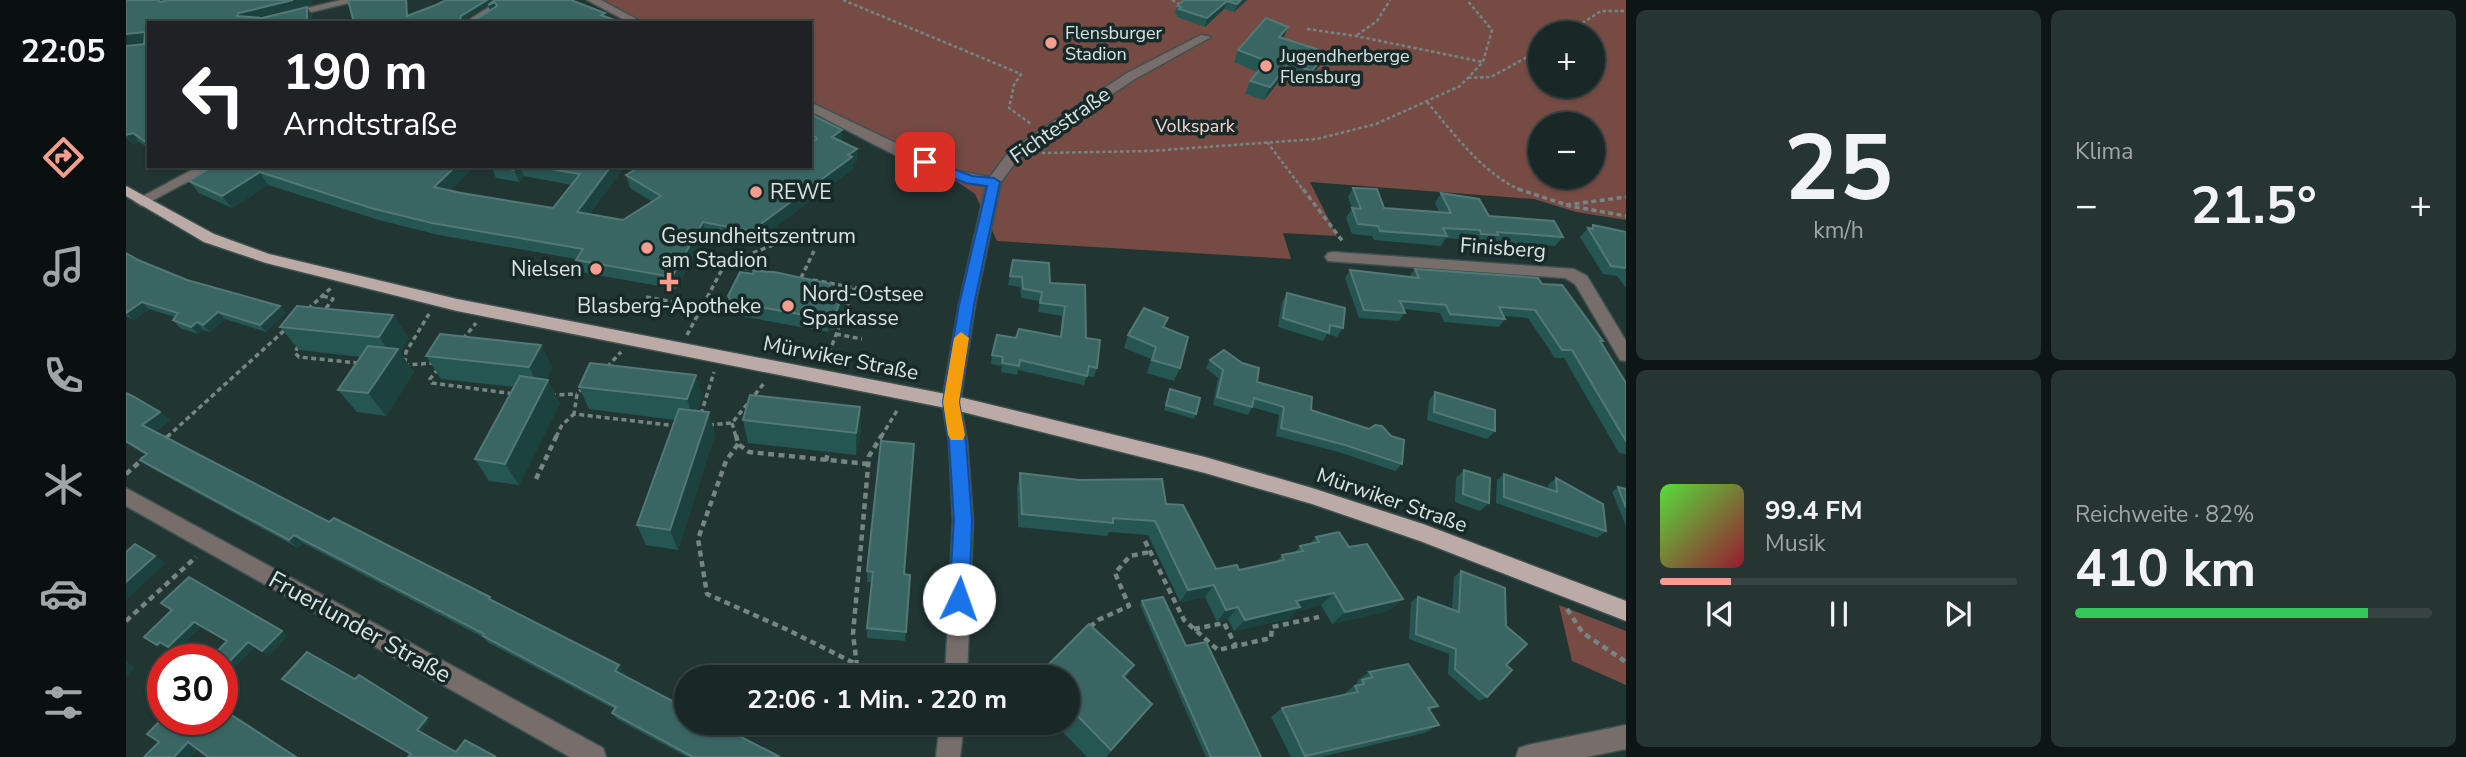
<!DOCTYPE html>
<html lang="de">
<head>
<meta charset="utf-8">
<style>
	:root { --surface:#192826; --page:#263432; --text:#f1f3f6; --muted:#9fa6a7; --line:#374443; --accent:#f59d8f }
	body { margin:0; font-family:"Nunito Sans",sans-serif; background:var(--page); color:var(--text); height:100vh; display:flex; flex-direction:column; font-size:26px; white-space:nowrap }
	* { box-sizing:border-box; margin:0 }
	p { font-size:23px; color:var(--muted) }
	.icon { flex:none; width:38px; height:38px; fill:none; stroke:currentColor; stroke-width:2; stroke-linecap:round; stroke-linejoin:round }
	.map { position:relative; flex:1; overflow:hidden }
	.details { display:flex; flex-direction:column; gap:10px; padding:10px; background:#0e1615; width:840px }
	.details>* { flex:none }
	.hud { position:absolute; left:21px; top:21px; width:665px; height:147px; border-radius:0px; box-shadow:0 2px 5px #0004,0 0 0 2px var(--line); background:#202124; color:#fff; overflow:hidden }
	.tools { position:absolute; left:1402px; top:21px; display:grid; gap:14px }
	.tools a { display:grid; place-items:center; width:77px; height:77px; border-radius:50%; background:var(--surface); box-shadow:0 2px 5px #0004,0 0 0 2px var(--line); font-size:35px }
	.speed { position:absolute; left:21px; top:644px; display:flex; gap:14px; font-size:35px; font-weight:700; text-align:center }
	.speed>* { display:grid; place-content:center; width:91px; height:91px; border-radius:50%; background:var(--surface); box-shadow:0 2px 5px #0004,0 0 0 2px var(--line); line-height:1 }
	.speed .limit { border:10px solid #d22; background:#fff; color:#111 }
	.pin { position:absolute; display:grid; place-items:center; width:60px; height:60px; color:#fff; margin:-30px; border-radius:14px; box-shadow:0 4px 10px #0006 }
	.me { position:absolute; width:77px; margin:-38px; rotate:3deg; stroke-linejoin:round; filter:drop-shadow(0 0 5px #0008) }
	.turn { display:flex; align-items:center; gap:24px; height:147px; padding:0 21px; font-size:32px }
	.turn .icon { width:91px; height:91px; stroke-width:2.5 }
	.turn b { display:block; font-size:49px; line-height:60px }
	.big { font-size:52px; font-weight:700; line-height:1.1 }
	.details .card { flex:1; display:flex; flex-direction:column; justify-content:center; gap:10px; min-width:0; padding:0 24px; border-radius:10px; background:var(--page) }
	.details .dial { align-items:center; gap:0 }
	.dial b { font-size:91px; line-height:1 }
	.song { display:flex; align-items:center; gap:21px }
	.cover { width:84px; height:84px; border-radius:10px; background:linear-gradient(135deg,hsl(110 70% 55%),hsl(350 70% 35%)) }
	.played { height:7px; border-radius:4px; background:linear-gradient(90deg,var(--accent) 20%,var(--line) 20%) }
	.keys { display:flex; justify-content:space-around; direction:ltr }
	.heat { display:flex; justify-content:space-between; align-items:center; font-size:38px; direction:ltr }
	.charge { height:10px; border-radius:5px; background:linear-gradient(90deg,#34c759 82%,var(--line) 0) }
	.details .tiles { flex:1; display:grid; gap:10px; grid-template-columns:repeat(2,1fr) }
	.trip { position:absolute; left:548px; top:665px; width:406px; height:70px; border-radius:35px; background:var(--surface); box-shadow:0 2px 5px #0004,0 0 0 2px var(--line); font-weight:700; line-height:70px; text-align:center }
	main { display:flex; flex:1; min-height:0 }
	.menu { display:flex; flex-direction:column; width:126px; justify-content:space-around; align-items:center; background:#0a100f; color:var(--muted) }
	.menu .icon { width:49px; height:49px }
	.menu .active { color:var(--accent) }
	.menu b { font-size:32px; color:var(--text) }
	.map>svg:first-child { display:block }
</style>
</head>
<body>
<main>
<nav class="menu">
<b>22:05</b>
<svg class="icon active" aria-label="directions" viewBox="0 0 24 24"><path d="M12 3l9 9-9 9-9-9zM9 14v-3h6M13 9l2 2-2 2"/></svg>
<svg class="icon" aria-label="music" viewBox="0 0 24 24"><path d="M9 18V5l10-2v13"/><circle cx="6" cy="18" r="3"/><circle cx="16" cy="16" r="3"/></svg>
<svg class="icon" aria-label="phone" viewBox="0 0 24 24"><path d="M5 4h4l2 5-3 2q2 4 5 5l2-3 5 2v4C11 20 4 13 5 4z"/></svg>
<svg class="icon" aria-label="climate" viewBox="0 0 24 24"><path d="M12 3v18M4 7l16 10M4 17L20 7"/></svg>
<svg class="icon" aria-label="car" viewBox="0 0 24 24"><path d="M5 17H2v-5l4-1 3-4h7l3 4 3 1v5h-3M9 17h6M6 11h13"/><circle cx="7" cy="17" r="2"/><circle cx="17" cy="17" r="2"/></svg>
<svg class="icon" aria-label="filters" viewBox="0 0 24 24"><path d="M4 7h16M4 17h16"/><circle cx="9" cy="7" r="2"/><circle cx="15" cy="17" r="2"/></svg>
</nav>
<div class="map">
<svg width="1500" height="757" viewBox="0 0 1500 757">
	<rect width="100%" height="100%" fill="#213533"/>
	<g fill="#754b44" fill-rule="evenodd">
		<path d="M466,0H1500V220L1450,212L1408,199L1184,182L1211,236L1157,233L1165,259L871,241L849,194L820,174L684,107V23H513ZM1414,33H1466V86H1414ZM1414,124H1466V177H1414Z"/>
		<polygon points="1433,605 1500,631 1500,685 1446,661"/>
	</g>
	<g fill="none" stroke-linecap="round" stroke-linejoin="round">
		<g stroke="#3e514f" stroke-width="3">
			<g id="minor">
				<polygon points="215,0 235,0 140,23 118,23"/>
				<polygon points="374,0 387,0 351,23 338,23"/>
				<polygon points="461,0 475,0 518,23 504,23"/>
				<path d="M1075,35L1085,37L1009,79L894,156L875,182L849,305L834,402L841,441L847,521L841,677H819L827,521L823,441L816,402L833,305L860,186C807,181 733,135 684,111V102L826,170L864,177L884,150L1001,73Z"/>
				<polygon points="73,166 91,166 20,204 15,206 8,201"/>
				<polygon points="1207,252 1448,269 1461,276 1500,341 1500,361 1494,360 1449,284 1439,278 1202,261 1199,257 1202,253"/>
				<polygon points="0,488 477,748 480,757 444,757 0,506"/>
				<polygon points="814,723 838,723 834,757 810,757"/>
				<polygon points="1500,725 1500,749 1460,757 1390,757 1393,748 1402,745"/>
			</g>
		</g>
		<g stroke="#3e514f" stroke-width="3">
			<polygon id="major" points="0,186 88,234 143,254 331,299 825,395 1079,457 1186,488 1297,524 1500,601 1500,621 1294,541 1186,504 1079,473 825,409 331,311 140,263 78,242 0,196"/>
		</g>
		<g stroke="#758583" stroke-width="2.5" stroke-dasharray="3.5 2.5" stroke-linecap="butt">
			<polyline points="717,0 895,74 888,85 883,108 905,124"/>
			<polyline points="1046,0 1053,4"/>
			<polyline points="1181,29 1230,36 1357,62"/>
			<polyline points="1441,33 1475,11 1500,11"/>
			<polyline points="1231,35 1251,21 1264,0"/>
			<polyline points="1342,78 1365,77 1414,50"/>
			<path d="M1301,102C1329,135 1355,172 1396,191"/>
			<polyline points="1141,142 1178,191"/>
			<polyline points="916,153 1024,151 1191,139 1250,124 1334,86 1357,62 1366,30 1341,0"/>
		</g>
		<g stroke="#758583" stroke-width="3.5" stroke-dasharray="5 3.5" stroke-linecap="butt">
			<polyline points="1177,189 1218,243"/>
			<polyline points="1392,189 1444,206 1500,216"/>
			<polyline points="1440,205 1500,197"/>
			<polyline points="601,265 641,272"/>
			<polyline points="675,278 688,251"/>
			<polyline points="687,280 751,292"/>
			<polyline points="197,296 207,299 197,312"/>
			<polyline points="520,297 575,307"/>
			<polyline points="182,309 205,288"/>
			<polyline points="710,334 736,339"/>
			<polyline points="561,335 599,264 662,239"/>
			<polyline points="337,339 350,323"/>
			<polyline points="172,346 169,353 173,357 232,363"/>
			<polyline points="700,361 728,288"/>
			<polyline points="279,363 280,352 303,314"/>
			<polyline points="278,365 309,363"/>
			<polyline points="481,367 495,352"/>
			<polyline points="312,369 304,379 306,383 389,394"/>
			<polyline points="457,388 451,394 448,414 551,426"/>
			<polyline points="425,395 451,394"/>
			<polyline points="575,414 588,372"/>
			<polyline points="606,423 610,437"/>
			<polyline points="583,425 606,423 639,382"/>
			<polyline points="41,437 161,328"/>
			<polyline points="430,437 436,425 448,414"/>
			<polyline points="755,437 772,409"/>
		</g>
		<g stroke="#758583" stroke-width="4.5" stroke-dasharray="6 4.5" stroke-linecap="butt">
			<polyline points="610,435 612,444 623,452 742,464"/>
			<polyline points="37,441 43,435"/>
			<polyline points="612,444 600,461 572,539 581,594 662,630 756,677"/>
			<polyline points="700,461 702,452"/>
			<polyline points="0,474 18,458"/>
			<polyline points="410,479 431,435"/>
			<polyline points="1019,541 1058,620 1092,650 1145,638 1146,627 1193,617"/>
			<polyline points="1441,609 1457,633 1500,662"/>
			<polyline points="0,621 70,557"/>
			<polyline points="964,627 972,620 1003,606 989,573 1004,556 1024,552"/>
			<polyline points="1068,629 1098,623 1110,646"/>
			<polyline points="731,666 727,634 743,456 756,435"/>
			<polyline points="911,677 922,666"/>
		</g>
		<use href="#minor" fill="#776e6c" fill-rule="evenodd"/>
		<use href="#major" fill="#bcaaa7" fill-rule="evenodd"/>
	</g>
	<g fill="#265652">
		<polygon points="0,0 31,0 35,2 41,0 186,0 186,4 131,17 136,18 181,7 186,15 185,23 23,23 23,148 13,142 7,144 0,137 0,46 18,44 18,41 0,43"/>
		<polygon points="1058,0 1121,0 1108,12 1098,9 1079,27 1051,17 1051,15 1049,14 1051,6"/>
		<polygon points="1162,27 1157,39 1200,52 1194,65 1180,84 1157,76 1138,100 1119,94 1124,81 1131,72 1108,62 1112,50"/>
		<polygon points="684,114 717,142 731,149 731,161 726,165 727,169 627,243 580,234 550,289 454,272 450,259 313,235 253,220 142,185 106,208 73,193 63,181 87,166 349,166 324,190 427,208 446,185 398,176 393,182 370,178 365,166 495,166 496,170 463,214 497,220 527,202 504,188 500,175 684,166"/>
		<polygon points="1227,188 1258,208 1313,212 1309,203 1315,193 1363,216 1437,237 1429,246 1367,242 1365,245 1348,244 1346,240 1320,238 1315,246 1248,240 1246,236 1226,234 1220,218 1226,208 1222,197"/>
		<polygon points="1467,225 1500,232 1500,288 1491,276 1477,274 1454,237 1462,228 1464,228"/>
		<polygon points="0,253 12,260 61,280 154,306 160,313 140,332 99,319 84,332 77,330 72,334 54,328 47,320 49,317 23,309 8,320 0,316"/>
		<polygon points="887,260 924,283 960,338 971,368 968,377 961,376 958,385 892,370 891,375 875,372 876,366 865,364 866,355 890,338 934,336 936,316 912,312 914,301 895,298 894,287 882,285"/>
		<polygon points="1289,269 1416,284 1477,341 1475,343 1500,383 1500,454 1493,453 1438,358 1429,358 1402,318 1378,316 1379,319 1373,327 1318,322 1314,313 1277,309 1279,313 1273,321 1233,318 1219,278 1224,270 1283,277"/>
		<polygon points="705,287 719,303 710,328 702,332 609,315 605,309 602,296"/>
		<polygon points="1161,293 1217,328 1211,337 1201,334 1197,341 1152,327 1156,302"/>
		<polygon points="267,315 283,339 274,352 288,372 260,416 231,412 212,390 235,357 173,350 154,327"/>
		<polygon points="1038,328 1054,368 1048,381 1021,373 1025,359 998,348 1002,335"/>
		<polygon points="415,345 426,368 420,380 434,403 393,485 363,481 349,459 388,387 315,379 300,356"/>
		<polygon points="1084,360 1131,382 1185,410 1276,464 1269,471 1213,452 1150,436 1153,415 1126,407 1122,415 1087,405 1092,378 1080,368"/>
		<polygon points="570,375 576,397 571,411 589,434 552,550 520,545 511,525 549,420 463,409 453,387"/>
		<polygon points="1044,389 1070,414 1068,419 1038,410"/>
		<polygon points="1309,392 1369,431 1361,439 1301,420 1303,400"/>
		<polygon points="0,393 34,412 44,420 29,432 203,522 368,601 498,672 495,675 654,757 561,757 491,719 486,713 488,709 363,643 358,638 177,543 172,548 25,468 14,460 20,455 0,443"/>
		<polygon points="617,420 735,429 730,455 622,443"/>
		<polygon points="1338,470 1363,503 1354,511 1329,502 1330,478"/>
		<polygon points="894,473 1040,504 1090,569 1113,570 1150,562 1156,555 1168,553 1174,546 1184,544 1190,537 1223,547 1277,599 1262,611 1206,624 1195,605 1170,611 1162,619 1108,631 1102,619 1091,622 1079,597 1054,602 1022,535 983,532 981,536 892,527 891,488"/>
		<polygon points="1378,474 1422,489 1422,485 1430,478 1480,531 1471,538 1370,503 1371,480"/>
		<polygon points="1492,487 1500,489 1500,526 1486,492"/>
		<polygon points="741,571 784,575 779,641 741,638 741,628 746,582 741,582"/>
		<polygon points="1335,571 1380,665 1361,697 1353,701 1322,674 1323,654 1283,639 1285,602 1292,597 1326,609 1328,577"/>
		<polygon points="1016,601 1060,646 1135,757 1080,757 1014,605"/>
		<polygon points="923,664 1008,665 999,678 1010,723 980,757 961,757 928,723 942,723 942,677 917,677"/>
		<polygon points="1243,672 1312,706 1304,710 1313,725 1298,733 1195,757 1165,757 1145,717 1156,708 1217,695 1232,682 1231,681"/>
	</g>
	<g fill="#1c423f">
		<polygon points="167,0 186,0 186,4 117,20 111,16 113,13"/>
		<polygon points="280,0 282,0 283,21 281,16"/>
		<polygon points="361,0 371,0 369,2 373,14 366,16 362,5 337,21 338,23 332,23 334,20 335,16"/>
		<polygon points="1115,0 1121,0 1108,12 1111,4"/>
		<polygon points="1101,1 1098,9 1079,27 1081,18"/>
		<polygon points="181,7 186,15 185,23 181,23"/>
		<polygon points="1162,27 1157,40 1153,37"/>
		<polygon points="19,32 23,40 0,43 0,34"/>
		<polygon points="1200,52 1194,65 1180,84 1186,71"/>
		<polygon points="1163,63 1157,76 1138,100 1144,87"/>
		<polygon points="716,130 717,142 706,137"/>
		<polygon points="7,133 13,142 7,144 0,136"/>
		<polygon points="731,149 731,161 726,165 727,169 627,243 625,231"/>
		<polygon points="330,166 349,166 315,199 308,187"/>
		<polygon points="391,166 394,166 398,176 393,182 388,170"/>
		<polygon points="485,166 495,166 496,170 455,224 451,212"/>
		<polygon points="134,172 142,185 106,208 96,196"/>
		<polygon points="577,222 580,234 550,289 546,277"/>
		<polygon points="718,290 719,303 710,328 702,332 701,319"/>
		<polygon points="16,302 23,309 8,320 0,313"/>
		<polygon points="154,306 160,313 140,332 134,325"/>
		<polygon points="92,312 99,319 84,332 77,325"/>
		<polygon points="267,315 283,339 274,352 288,372 260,416 242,393 266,357 253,337"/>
		<polygon points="71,322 77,330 72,334 65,327"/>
		<polygon points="415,345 426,368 415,390 403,367"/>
		<polygon points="570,375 576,397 567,422 561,399"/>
		<polygon points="422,380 434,403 393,485 379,464"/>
		<polygon points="734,407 735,429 730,455 730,433"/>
		<polygon points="34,412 44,420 26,434 16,425"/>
		<polygon points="583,412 589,434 552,550 544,530"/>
		<polygon points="168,535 177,543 172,548 163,540"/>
		<polygon points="29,556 40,563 0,600 0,582"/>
		<polygon points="1088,585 1079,597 1054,602 1062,590"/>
		<polygon points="1208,593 1195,605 1170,611 1162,619 1108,631 1119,620 1170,601"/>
		<polygon points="1277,599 1262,611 1206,624 1219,612"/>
		<polygon points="1112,607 1102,619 1091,622 1100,610"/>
		<polygon points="68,622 75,627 50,651 42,647 39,649 31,645"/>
		<polygon points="156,631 162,636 143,656 136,651"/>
		<polygon points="122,642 129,647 96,681 96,669"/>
		<polygon points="0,661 9,667 0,677"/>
		<polygon points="493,665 498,672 493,678 489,671"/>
		<polygon points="104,714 115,719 172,757 170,757"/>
		<polygon points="301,718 304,720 295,732 291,730"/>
		<polygon points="62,742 74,747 65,757 48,757"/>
	</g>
	<g fill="#396562" stroke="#527976" stroke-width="2">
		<polygon points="0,0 31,0 35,2 41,0 167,0 113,13 111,16 136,18 181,7 181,23 23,23 23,144 7,133 0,135 0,46 18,44 19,32 0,34"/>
		<polygon points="222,0 280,0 281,16 310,5 320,0 361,0 335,16 334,20 337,21 332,23 228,23"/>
		<polygon points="369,0 445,0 479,13 475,15 491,21 487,23 344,23 371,6 369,2 362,5"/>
		<polygon points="1058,0 1115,0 1111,4 1101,1 1081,18 1053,9 1055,7 1051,6"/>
		<polygon points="1140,18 1162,27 1153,37 1200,52 1186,71 1163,63 1144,87 1124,81 1141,61 1112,50"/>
		<polygon points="684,114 716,130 706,137 731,149 722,155 726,157 625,231 577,222 546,277 450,260 457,249 306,223 245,208 134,172 96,196 63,181 87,166 330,166 308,187 335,193 427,208 454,174 407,166 485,166 451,212 497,220 535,196 500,175 515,166 684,166 684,139 690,140 691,138 684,134"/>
		<polygon points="370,166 391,166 388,170"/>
		<polygon points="1227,188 1251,189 1258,208 1325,213 1315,193 1353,199 1363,216 1428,221 1437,237 1371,232 1372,235 1355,234 1354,230 1317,228 1321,236 1254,231 1252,226 1232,224 1226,208 1235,209"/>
		<polygon points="1467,225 1500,232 1500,268 1485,266 1462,228 1467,229"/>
		<polygon points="0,253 12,260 61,280 154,306 134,325 92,312 77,325 71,322 65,327 47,320 52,313 16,302 0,313"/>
		<polygon points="887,260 923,263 924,283 959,285 960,338 974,340 971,368 963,366 961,376 894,360 893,366 876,363 877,357 866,355 871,335 890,338 893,329 935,337 939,306 914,303 916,292 897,289 896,277 884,276"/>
		<polygon points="1289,269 1412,278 1416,284 1436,285 1477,341 1474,341 1500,383 1500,441 1446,350 1436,350 1409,310 1373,307 1379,319 1324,314 1320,305 1274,301 1279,313 1238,310 1224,270 1293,278"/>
		<polygon points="628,271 648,272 705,284 703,287 718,290 709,315 701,319 606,302 602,296 614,272 627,274"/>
		<polygon points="1161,293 1219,308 1217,328 1204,325 1203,333 1157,318"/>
		<polygon points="171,306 267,315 253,337 154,327"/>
		<polygon points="1018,308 1042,318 1037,327 1062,337 1054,368 1026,360 1030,347 1002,335"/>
		<polygon points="314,334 415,345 403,367 300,356"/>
		<polygon points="242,346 272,349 242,393 212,390"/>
		<polygon points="1098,350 1116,363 1133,368 1131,382 1186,397 1185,410 1243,429 1249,425 1256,426 1265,436 1278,440 1276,464 1219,445 1155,428 1158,407 1128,398 1126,407 1091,397 1097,370 1084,360"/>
		<polygon points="464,363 570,375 561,399 453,387"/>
		<polygon points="394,376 422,380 379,464 349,459"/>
		<polygon points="1044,389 1074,398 1070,414 1040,405"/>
		<polygon points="1309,392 1369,410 1369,431 1308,412"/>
		<polygon points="0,393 8,397 34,412 16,425 203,522 208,518 364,597 363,599 493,665 489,671 560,708 560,723 588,723 654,757 567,757 486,713 490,707 357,636 358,634 168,535 163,540 14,460 21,454 0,441"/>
		<polygon points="624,395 734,407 730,433 617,420"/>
		<polygon points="553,409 583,412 544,530 511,525"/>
		<polygon points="755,441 788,444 778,574 784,575 780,632 741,628 747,572 741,571"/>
		<polygon points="1338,470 1364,478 1363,503 1337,494"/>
		<polygon points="894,473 953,480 1036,479 1040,504 1057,505 1090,569 1111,565 1113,570 1158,560 1156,555 1177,551 1174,546 1193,542 1190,537 1213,532 1223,547 1241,544 1277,599 1219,612 1208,593 1170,601 1174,607 1119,620 1112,607 1100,610 1088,585 1062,590 1029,521 987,518 987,523 896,514"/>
		<polygon points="1378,474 1431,492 1430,478 1477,504 1480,531 1378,497"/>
		<polygon points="1492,487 1500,489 1500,508"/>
		<polygon points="9,544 29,556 0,582 0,552"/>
		<polygon points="1335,571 1379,588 1380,626 1401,644 1380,665 1386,670 1361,697 1329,669 1330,649 1290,634 1292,597 1333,612"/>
		<polygon points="63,577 156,631 136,651 122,642 96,669 96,660 83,660 101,641 68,622 42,647 34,642 31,645 18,637 46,610 35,603"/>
		<polygon points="1037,597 1060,646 1080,642 1135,757 1085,757 1016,601"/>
		<polygon points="963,624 1008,665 997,676 1026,704 985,750 942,706 942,701 950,691 942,682 942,677 936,677 923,664"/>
		<polygon points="181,652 229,679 233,675 301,718 291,730 330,752 339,740 370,757 282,757 285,754 156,679"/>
		<polygon points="1282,664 1312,706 1302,708 1313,725 1179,756 1156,708 1232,692 1229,686 1238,684 1236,680 1247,677 1243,672"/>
		<polygon points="104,714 170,757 82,757 62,742 48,757 18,757 33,742 21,734 37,718 37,719 79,719 91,727"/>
	</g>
	<polygon fill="#1a73e8" stroke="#114b97" stroke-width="2" points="799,158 846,176 868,178 874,182 848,305 833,402 840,442 846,520 843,599 840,605 833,608 826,605 823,599 828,520 823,442 817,402 833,305 861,186 840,183 794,165 792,162"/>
	<polygon fill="#f59e0b" points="835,332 843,338 833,402 839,435 837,440 825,440 822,435 817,402 828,338"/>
	<g fill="#f59d8f" stroke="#172a29" stroke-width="2.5">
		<circle cx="925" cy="43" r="7"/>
		<circle cx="1140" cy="66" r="7"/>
		<circle cx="630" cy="192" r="7"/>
		<circle cx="521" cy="248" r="7"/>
		<circle cx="470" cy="269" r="7"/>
		<path d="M539.5 271.5h7v7h7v7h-7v7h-7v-7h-7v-7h7z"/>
		<circle cx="662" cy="306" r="7"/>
	</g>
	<g text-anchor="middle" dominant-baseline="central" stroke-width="7" stroke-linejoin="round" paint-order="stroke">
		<g font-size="18" fill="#d9e4e3" stroke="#172a29" text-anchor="start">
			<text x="939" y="33">Flensburger<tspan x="939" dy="21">Stadion</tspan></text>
			<text x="1154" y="56">Jugendherberge<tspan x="1154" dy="21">Flensburg</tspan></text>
		</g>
		<g font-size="18" fill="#fed5ce" stroke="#172a29">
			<text x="1069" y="126">Volkspark</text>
		</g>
		<g font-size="21" fill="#d9e4e3" stroke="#172a29">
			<text transform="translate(934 125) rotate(-35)">Fichtestraße</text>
			<text transform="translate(1377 248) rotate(4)">Finisberg</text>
			<text transform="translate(715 358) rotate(11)">Mürwiker Straße</text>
			<text transform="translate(1266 500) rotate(19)">Mürwiker Straße</text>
		</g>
		<g font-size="21" fill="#d9e4e3" stroke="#172a29" text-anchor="start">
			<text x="644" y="192">REWE</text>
			<text x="535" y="236">Gesundheitszentrum<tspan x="535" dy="24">am Stadion</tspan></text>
			<text x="456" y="269" text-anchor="end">Nielsen</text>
			<text x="676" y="294">Nord-Ostsee<tspan x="676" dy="24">Sparkasse</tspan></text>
			<text x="543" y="306" text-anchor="middle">Blasberg-Apotheke</text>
		</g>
		<g font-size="24" fill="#d9e4e3" stroke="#172a29">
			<text transform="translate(234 627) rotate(29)">Fruerlunder Straße</text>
		</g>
	</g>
</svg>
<div class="tools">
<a>+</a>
<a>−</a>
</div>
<div class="speed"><div class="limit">30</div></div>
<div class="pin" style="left:799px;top:162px;background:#d93025"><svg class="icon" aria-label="arrive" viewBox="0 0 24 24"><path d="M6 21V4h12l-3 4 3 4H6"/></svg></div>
<svg class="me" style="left:833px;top:599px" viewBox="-20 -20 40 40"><circle r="19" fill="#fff"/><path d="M0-13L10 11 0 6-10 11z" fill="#1a73e8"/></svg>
<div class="trip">22:06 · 1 Min. · 220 m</div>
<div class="hud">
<div class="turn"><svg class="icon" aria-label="left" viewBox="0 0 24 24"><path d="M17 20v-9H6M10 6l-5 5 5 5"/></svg><div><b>190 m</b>Arndtstraße</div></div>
</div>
</div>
<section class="details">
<div class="tiles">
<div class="card dial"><b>25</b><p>km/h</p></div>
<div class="card"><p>Klima</p>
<div class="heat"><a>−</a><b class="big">21.5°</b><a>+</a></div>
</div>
<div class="card">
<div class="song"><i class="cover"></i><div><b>99.4 FM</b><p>Musik</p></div></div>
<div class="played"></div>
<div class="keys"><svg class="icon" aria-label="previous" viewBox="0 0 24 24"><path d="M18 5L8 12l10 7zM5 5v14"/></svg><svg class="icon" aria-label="pause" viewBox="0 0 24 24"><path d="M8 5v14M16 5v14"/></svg><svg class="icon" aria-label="next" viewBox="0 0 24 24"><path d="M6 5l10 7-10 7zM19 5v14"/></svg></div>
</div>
<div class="card"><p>Reichweite · 82%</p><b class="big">410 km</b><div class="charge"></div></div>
</div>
</section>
</main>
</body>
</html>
